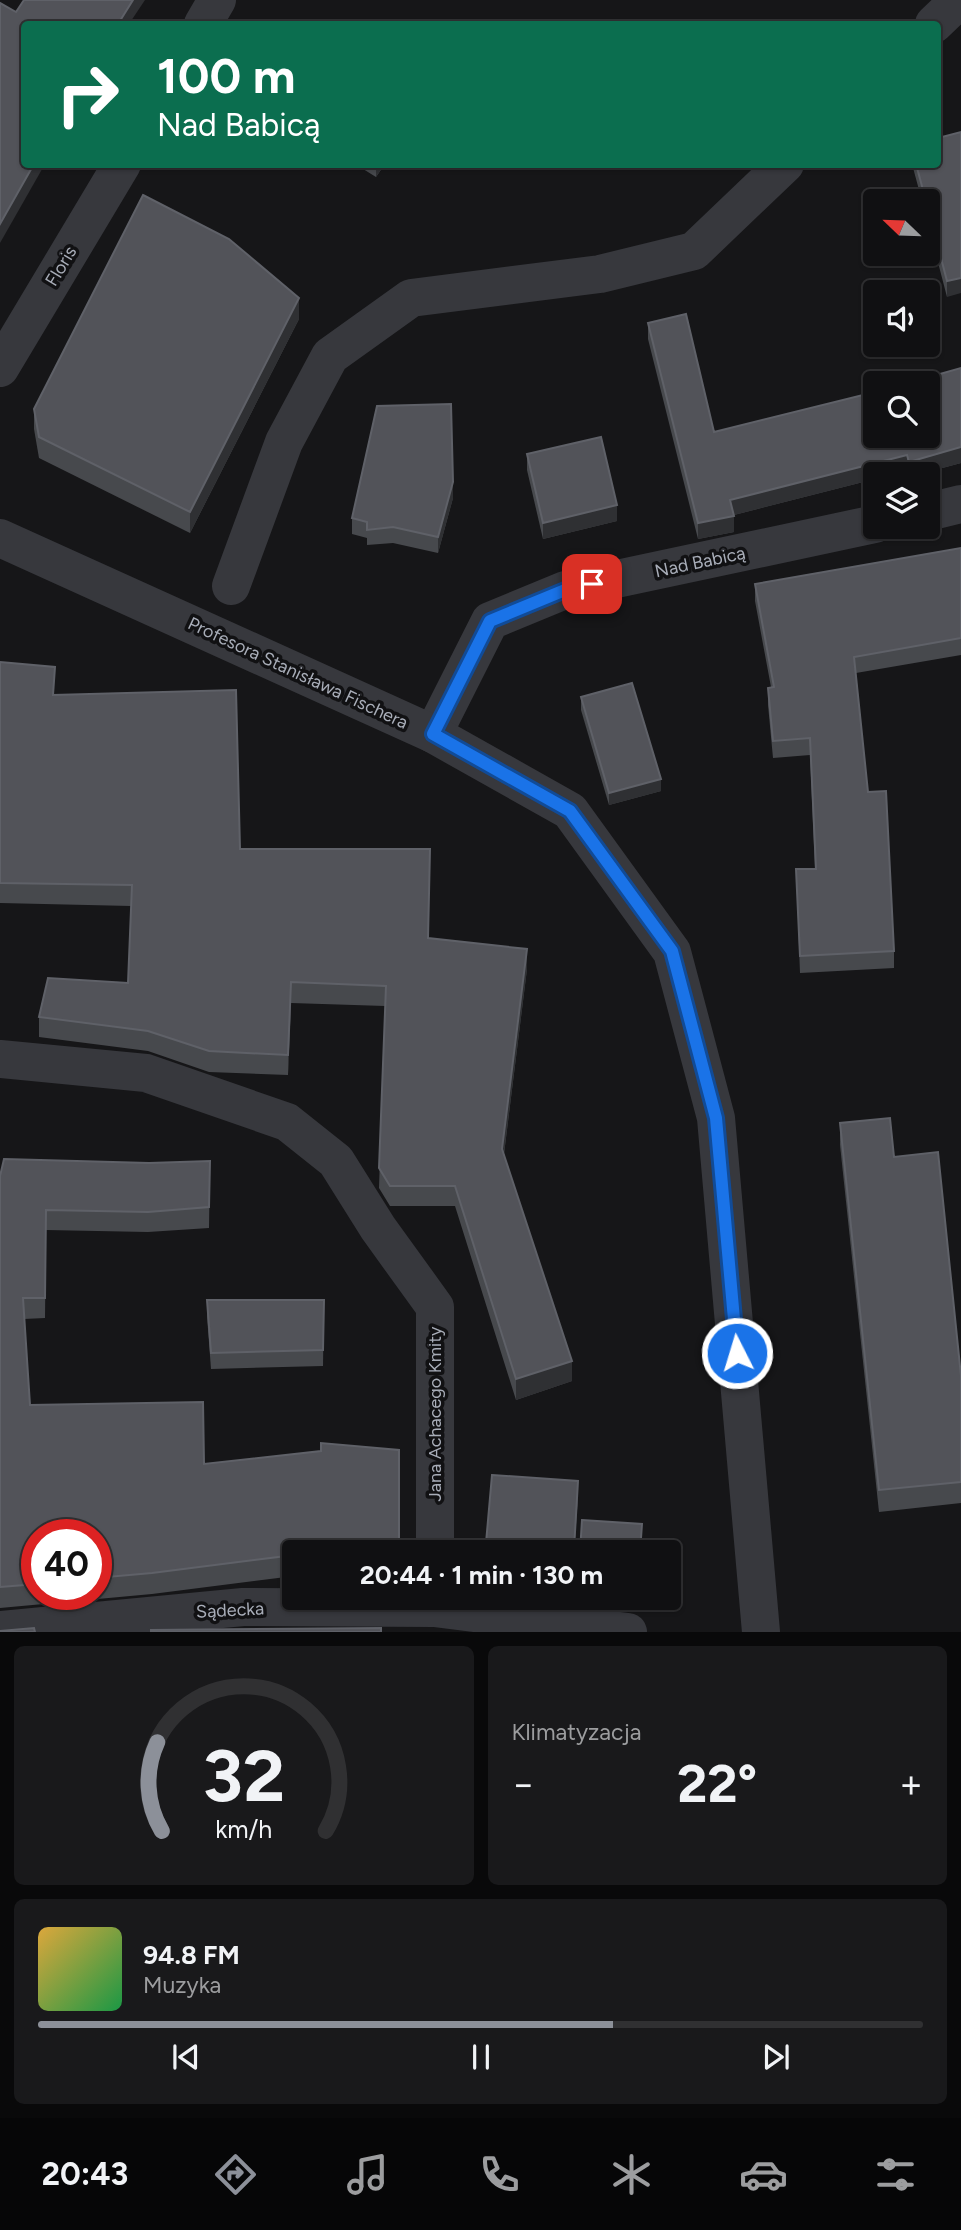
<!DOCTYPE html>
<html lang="pl">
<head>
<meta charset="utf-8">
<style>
	:root { --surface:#101012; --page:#19191b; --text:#f1f3f6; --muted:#9c9d9f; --line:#303032; --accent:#8c9099 }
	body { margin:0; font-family:Figtree,sans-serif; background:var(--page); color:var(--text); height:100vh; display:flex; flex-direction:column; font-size:26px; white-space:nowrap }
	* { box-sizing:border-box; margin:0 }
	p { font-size:23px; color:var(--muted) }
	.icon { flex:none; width:38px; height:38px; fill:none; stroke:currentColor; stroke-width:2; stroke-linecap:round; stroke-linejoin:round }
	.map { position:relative; height:1632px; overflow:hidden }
	.details { display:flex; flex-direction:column; gap:14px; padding:14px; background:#09090a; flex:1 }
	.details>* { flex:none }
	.banner { position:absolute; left:21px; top:21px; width:920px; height:147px; border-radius:7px; box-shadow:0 2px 5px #0004,0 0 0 2px var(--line); background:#0b6e4f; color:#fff; overflow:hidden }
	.needle { width:46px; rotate:293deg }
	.controls { position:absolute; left:863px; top:189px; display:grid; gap:14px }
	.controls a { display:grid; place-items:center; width:77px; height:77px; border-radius:7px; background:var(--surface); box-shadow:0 2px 5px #0004,0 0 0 2px var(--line); font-size:35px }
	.speed { position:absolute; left:21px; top:1519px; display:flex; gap:14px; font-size:35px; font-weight:700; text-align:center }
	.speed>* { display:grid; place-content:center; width:91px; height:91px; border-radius:50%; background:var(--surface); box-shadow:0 2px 5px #0004,0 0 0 2px var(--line); line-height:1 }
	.speed .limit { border:10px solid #d22; background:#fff; color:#111 }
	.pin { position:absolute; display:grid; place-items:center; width:60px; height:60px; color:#fff; margin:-30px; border-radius:14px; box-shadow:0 4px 10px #0006 }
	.me { position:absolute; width:77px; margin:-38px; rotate:355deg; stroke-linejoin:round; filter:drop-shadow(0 0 5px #0008) }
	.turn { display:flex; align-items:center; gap:24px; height:147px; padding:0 21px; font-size:32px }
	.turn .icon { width:91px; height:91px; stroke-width:2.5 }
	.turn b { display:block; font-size:49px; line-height:60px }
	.big { font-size:52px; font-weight:700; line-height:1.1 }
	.details .card { flex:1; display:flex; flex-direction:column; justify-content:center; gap:10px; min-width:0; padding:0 24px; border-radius:10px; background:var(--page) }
	.details .dial { align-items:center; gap:0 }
	.dial svg { height:182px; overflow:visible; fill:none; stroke:var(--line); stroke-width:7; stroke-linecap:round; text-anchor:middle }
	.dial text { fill:var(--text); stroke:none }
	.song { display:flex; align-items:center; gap:21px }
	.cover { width:84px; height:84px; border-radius:10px; background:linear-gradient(135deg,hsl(40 70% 55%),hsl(140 70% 35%)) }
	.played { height:7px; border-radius:4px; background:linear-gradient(90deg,var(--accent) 65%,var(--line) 65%) }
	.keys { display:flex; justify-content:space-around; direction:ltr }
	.heat { display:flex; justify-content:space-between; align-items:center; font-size:38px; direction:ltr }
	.details .tiles { flex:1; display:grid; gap:14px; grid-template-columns:1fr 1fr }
	.card:last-child { grid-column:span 2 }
	.trip { position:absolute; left:282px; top:1540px; width:399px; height:70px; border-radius:7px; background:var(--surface); box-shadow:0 2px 5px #0004,0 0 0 2px var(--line); font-weight:700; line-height:70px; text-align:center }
	.dock { display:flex; height:112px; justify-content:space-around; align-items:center; background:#060607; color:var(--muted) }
	.dock .icon { width:49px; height:49px }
	.dock .active { color:var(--accent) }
	.dock b { font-size:32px; color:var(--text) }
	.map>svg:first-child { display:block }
</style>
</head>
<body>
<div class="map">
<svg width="961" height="1632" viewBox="0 0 961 1632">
	<rect width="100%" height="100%" fill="#161618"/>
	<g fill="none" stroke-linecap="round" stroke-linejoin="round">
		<g stroke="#37383d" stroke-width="38">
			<polyline points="934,24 959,0"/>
			<polyline points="928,512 961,504"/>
			<polyline points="231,586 284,442 330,356 411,298 600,274 694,251 785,164"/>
			<polyline points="433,734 490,621 565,590 875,524"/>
			<polyline points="0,1059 146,1073 287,1122 336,1161 378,1228 435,1307 435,1552"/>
			<polyline points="0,1630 243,1607 434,1608 628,1632"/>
		</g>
		<g stroke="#37383d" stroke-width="38">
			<polyline points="203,24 217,0"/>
			<polyline points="0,368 122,164"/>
			<polyline points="0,538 433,734 570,811 672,952 716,1118 761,1632"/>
		</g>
	</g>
	<g fill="#47494d" fill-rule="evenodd">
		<polygon points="961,132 947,297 928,224 928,201 922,201 912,164 938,164"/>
		<polygon points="355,164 385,164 376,177"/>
		<polygon points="299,319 190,533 39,458 34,429 34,409"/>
		<polygon points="648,323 714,432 961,463 920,474 908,474 907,471 875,474 875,479 734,515 734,532 698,539 648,339"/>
		<polygon points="527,454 617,521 543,539 527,470"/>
		<polygon points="453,498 438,553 393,543 367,545 367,538 352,534 352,518"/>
		<polygon points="961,548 961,655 856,673 868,792 894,951 894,968 800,973 796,869 815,869 810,755 773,758 768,705 768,688 771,687 755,601 755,584"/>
		<polygon points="0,662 54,695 240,849 428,938 527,969 504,1154 572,1381 516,1400 455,1206 390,1206 379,1188 385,1006 291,1003 288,1075 209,1072 148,1051 39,1037 39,1017 128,983 131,906 0,903"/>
		<polygon points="581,697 661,791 609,805 581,710"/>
		<polygon points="840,1123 961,1376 961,1503 879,1512 840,1145"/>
		<path d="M210,1161L209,1228L148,1232L46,1230L45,1318L24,1319L30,1405L204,1464L399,1450V1552H294V1576L152,1594L0,1608V1176L149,1163ZM37,1535H96V1594H37Z"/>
		<polygon points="207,1300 324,1300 323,1366 211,1369 207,1316"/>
		<polygon points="578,1497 574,1552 486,1552 486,1543"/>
	</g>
	<g fill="#2f3033">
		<polygon points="133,0 145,0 129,24 118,24"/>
		<polygon points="34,164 45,164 0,243 0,224"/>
		<polygon points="376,164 385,164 376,177"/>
		<polygon points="961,278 961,293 947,297 947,281"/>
		<polygon points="299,298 299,319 190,533 190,512"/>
		<polygon points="961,447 961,463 920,474 909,474 909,462"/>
		<polygon points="907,455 907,471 893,474 875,474 875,479 730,516 730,500"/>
		<polygon points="453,482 453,498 438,553 438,537"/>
		<polygon points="617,505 617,521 543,539 543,523"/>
		<polygon points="734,516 734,532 698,539 698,523"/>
		<polygon points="661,779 661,791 609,805 609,793"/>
		<polygon points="527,949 527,969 502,1169 502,1149"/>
		<polygon points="291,982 291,1003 288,1075 288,1055"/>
		<polygon points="572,1361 572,1381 516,1400 516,1379"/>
		<polygon points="578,1481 578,1497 574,1552"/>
	</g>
	<g fill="#525359" stroke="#5f6168" stroke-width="2">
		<polygon points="24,0 133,0 118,24 24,24 24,164 34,164 0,224 0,3 16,12"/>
		<polygon points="961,132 961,278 947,281 928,208 928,201 926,201 916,164 938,164 938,138"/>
		<polygon points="143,195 229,239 299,298 190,512 39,437 34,409"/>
		<polygon points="686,314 714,432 875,392 875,436 928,436 928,383 908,383 961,368 961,447 909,462 907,455 730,500 734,516 698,523 648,323"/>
		<polygon points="451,404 453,482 438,537 393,527 367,530 367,522 352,518 377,406"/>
		<polygon points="601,437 617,505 543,523 527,454"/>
		<polygon points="961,548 961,638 854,657 868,792 886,791 894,951 800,956 796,869 816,869 810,738 773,741 768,688 774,687 755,584"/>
		<polygon points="0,662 55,667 53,695 236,690 240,849 430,849 428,938 527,949 502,1149 572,1361 516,1379 455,1186 390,1186 379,1168 386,986 291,982 288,1055 209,1051 148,1031 39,1017 48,978 128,983 132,885 0,883"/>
		<polygon points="632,683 661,779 609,793 581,697"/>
		<polygon points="890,1118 894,1157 938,1152 961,1376 961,1482 879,1490 840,1123"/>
		<polygon points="4,1159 149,1163 210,1161 209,1207 148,1212 46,1210 45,1298 23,1298 30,1405 203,1402 204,1464 321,1451 321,1443 399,1450 399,1551 294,1552 294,1555 152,1573 96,1578 96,1535 37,1535 37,1584 0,1587 0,1176"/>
		<polygon points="207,1300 324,1300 323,1350 211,1353"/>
		<polygon points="492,1475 578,1481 574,1549 486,1543"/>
		<polygon points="582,1520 642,1524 640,1552 580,1552"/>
		<polygon points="34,1628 35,1632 0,1632 0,1631"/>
		<polygon points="381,1628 381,1632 151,1632 151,1630"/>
	</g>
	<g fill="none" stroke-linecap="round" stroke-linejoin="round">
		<g stroke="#114b97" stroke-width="18">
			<polyline id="route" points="592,584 565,590 490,621 433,734 570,811 672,951 716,1118 737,1353"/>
		</g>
		<use href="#route" stroke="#1a73e8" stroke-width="12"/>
	</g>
	<g text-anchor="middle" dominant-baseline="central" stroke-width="7" stroke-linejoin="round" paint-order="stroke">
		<g font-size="18" fill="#a8adb8" stroke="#111113">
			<text transform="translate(61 266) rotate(-59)">Floris</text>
			<text transform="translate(700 562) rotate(-12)">Nad Babicą</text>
			<text transform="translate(298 673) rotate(25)">Profesora Stanisława Fischera</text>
			<text transform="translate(435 1414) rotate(-90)">Jana Achacego Kmity</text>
			<text transform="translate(230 1610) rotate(-3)">Sądecka</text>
		</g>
	</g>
</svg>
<div class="controls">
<a><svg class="needle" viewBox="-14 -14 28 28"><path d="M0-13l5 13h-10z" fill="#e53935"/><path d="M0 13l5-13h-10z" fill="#9c9d9f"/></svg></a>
<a><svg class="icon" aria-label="sound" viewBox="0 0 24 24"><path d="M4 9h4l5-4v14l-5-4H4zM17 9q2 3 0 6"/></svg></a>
<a><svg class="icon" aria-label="search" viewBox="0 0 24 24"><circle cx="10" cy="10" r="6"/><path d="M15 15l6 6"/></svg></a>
<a><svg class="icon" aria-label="layers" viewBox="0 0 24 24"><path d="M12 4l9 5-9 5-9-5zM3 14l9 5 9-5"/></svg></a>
</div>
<div class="speed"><div class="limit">40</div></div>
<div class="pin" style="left:592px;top:584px;background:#d93025"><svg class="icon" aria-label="arrive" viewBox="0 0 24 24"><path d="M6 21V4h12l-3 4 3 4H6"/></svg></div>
<svg class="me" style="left:737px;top:1353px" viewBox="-20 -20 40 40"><circle r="17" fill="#1a73e8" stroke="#fff" stroke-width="3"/><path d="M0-11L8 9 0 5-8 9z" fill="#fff"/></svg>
<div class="trip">20:44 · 1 min · 130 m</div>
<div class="banner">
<div class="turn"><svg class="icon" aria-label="right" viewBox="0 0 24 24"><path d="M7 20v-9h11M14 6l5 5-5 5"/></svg><div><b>100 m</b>Nad Babicą</div></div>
</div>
</div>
<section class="details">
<div class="tiles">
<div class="card dial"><svg viewBox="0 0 100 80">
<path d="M14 69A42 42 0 1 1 86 69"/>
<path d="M14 69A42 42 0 0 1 12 30" stroke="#8c9099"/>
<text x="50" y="56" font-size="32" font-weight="700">32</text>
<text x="50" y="72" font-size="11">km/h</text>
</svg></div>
<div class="card"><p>Klimatyzacja</p>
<div class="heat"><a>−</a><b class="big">22°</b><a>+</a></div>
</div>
<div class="card">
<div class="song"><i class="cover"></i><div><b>94.8 FM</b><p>Muzyka</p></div></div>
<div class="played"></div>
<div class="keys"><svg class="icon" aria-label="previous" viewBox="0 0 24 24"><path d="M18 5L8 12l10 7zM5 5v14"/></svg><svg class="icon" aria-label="pause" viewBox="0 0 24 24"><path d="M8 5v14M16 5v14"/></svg><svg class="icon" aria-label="next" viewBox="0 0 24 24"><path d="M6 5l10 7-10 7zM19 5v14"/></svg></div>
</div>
</div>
</section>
<nav class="dock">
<b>20:43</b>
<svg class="icon active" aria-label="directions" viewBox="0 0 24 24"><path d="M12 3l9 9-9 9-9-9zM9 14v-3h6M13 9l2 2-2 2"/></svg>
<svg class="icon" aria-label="music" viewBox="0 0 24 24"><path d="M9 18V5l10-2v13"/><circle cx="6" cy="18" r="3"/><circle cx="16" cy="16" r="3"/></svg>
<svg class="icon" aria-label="phone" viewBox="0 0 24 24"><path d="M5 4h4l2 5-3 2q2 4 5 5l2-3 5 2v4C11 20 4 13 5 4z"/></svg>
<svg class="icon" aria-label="climate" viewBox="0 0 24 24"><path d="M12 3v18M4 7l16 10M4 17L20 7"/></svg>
<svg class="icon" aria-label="car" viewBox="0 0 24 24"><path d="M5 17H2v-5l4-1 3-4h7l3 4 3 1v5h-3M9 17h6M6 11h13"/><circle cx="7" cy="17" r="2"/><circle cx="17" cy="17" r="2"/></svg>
<svg class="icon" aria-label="filters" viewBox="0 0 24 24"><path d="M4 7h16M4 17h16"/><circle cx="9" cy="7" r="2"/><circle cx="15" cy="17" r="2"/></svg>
</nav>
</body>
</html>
